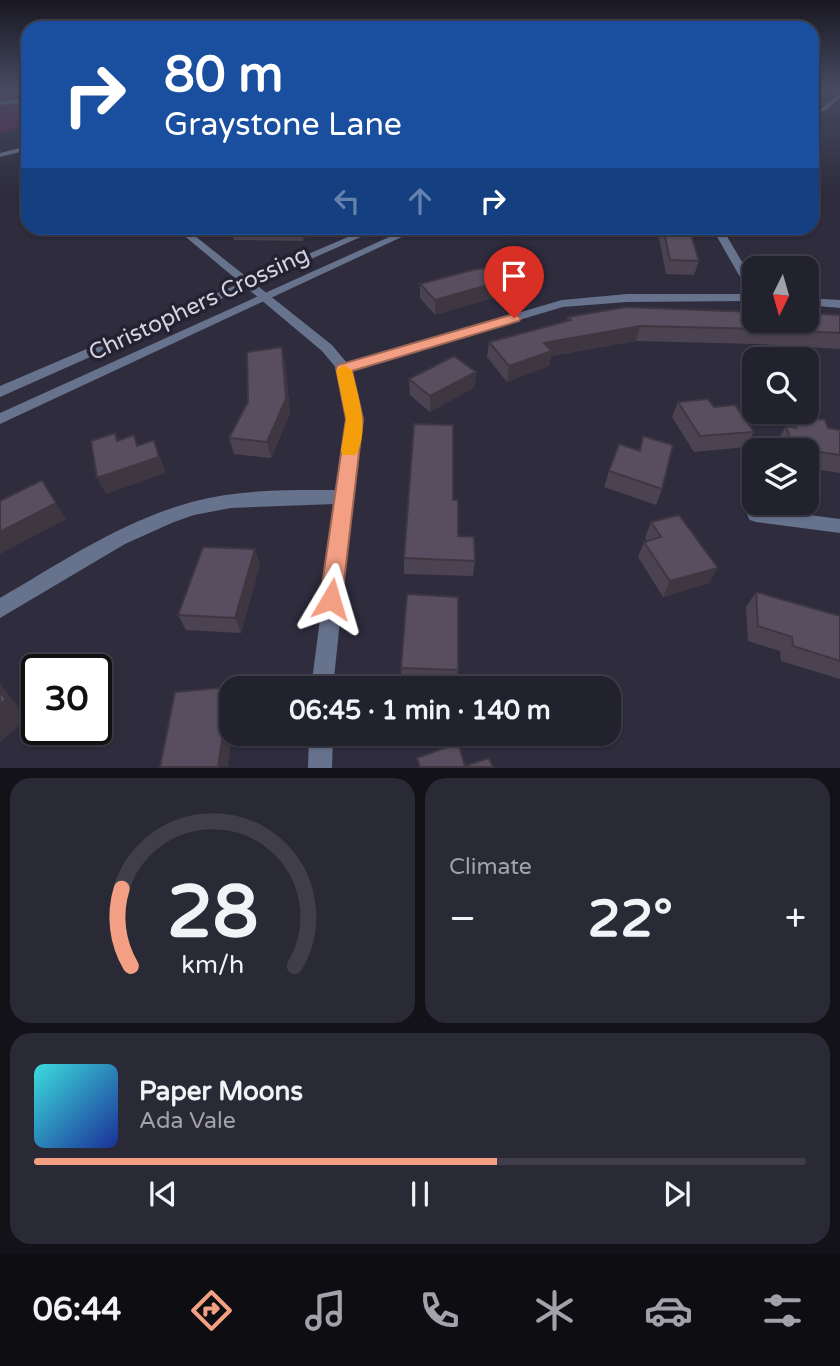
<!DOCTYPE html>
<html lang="en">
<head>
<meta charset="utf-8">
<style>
	:root { --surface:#22212e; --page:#2a2936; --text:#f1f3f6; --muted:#a2a3aa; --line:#3f3e4a; --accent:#f39f84 }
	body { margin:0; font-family:"Varela Round",sans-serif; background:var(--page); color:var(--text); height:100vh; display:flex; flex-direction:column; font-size:26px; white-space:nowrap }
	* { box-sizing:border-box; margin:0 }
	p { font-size:23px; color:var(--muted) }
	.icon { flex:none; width:38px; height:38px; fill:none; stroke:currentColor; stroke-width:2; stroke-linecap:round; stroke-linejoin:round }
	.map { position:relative; height:768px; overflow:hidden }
	.side { display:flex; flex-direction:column; gap:10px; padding:10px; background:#131219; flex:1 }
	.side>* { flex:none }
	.guide { position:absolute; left:21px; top:21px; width:798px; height:214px; border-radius:21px; box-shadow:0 2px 5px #0004,0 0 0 2px var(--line); background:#1a4fa0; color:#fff; overflow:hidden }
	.needle { width:46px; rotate:185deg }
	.fabs { position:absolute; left:742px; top:256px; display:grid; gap:14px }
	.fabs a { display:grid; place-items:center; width:77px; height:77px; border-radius:14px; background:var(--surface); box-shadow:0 2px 5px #0004,0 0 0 2px var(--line); font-size:35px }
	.speed { position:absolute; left:21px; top:654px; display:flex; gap:14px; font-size:35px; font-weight:700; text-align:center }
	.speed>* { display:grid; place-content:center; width:91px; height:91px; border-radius:50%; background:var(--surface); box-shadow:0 2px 5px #0004,0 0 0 2px var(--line); line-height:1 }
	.speed .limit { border:4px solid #111; border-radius:10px; background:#fff; color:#111 }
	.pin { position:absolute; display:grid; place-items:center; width:60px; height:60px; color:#fff; margin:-72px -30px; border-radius:50% 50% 50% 0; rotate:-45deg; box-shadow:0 0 7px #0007 }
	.pin .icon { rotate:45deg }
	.me { position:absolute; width:77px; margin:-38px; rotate:7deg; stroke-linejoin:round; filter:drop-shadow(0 0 5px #0008) }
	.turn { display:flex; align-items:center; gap:24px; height:147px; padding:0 28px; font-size:32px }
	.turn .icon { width:91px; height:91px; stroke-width:2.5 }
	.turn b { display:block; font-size:49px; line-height:60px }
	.lanes { display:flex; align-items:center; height:66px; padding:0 28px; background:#0003; justify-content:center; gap:35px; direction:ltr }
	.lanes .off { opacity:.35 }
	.big { font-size:52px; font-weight:700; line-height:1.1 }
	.side .tile { flex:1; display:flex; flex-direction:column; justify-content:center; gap:10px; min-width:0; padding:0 24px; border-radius:21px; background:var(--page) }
	.side .dial { align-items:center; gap:0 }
	.dial svg { height:182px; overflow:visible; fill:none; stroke:var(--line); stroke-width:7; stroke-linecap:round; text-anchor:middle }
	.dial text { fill:var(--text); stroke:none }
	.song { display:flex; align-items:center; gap:21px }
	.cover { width:84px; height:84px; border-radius:10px; background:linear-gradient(135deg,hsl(180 70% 55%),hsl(230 70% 35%)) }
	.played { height:7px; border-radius:4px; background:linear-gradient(90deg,var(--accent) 60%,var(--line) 60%) }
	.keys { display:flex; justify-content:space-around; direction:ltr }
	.heat { display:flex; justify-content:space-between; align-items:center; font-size:38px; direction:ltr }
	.side .tiles { flex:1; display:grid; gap:10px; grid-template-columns:1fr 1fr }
	.tile:last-child { grid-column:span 2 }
	.trip { position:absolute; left:219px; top:676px; width:402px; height:70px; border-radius:21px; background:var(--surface); box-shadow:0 2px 5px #0004,0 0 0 2px var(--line); font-weight:700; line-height:70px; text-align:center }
	.tabs { display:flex; height:112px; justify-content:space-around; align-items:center; background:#0e0d12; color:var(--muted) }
	.tabs .icon { width:49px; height:49px }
	.tabs .active { color:var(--accent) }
	.tabs b { font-size:32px; color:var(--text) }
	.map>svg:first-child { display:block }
</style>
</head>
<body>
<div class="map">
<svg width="840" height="768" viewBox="0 0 840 768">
	<rect width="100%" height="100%" fill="#2e2c3d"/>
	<polygon fill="#54274c" points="0,89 28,89 28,127 0,133"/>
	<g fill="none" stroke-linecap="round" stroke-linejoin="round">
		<polygon fill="#67728d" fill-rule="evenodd" points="28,98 28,102 0,105 0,101"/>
		<g fill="#67728d" fill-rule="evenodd">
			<polygon points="28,146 28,150 0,157 0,153"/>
			<path d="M175,228H185L332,345L347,363L562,300L627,294H754V301L627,302L563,307L351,370L361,419L333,688H311L335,504L231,508L194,515L174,522L125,544L0,618V598C62,562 122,521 192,502C239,489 289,490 337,490L347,419L337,369L322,351Z"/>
			<polygon points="712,228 722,228 754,282 754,294 748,291"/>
			<polygon points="807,298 840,300 840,308 807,305"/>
			<polygon points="756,508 840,519 840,533 756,522 750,520 747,515 750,510"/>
			<polygon points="309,733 333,733 332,768 308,768"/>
		</g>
		<g fill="#67728d" fill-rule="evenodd">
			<polygon points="818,89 825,89 812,100 812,95"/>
			<polygon points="840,93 840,98 826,110 812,116 812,112 822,108"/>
			<polygon points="369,228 381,228 0,397 0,386"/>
			<polygon points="409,228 421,228 0,424 0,413"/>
		</g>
	</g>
	<g fill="#4c4352">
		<polygon points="231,228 308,228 303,241 234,240"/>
		<polygon points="657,228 689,228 699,261 694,275 666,274"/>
		<polygon points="538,271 536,285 435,315 420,298 420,284"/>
		<polygon points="840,315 840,349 757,344 636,341 551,356 549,366 507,382 487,357 489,342 567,321 568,317"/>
		<polygon points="285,362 290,414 271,458 234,454 229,438"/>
		<polygon points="409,379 475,387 430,412 410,395"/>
		<polygon points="678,402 714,407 754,432 746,447 694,452 672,417"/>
		<polygon points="792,415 828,428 840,430 840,473 807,468 807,450 780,450 777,442"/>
		<polygon points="643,436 662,489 656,505 604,487 609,471 639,450"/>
		<polygon points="453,500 458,536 475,561 473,576 404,574 404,558"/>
		<polygon points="651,522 709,583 663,597 638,557 644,542 647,541 645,538"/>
		<polygon points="260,564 241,633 186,630 178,615"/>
		<polygon points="756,592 840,616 840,679 781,661 780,651 748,641 746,607"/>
		<polygon points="401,668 458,670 456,684 402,682"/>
	</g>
	<g fill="#3e3742">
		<polygon points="301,228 308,228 303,241"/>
		<polygon points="538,271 536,285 435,315 435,300"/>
		<polygon points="640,326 636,341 551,356 549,366 507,382 509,366 544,343"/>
		<polygon points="282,347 285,362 290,414 271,458 267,442"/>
		<polygon points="476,372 475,387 430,412 430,396"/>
		<polygon points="154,440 166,473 106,494 97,478"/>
		<polygon points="42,480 66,519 0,554 0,532"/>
		<polygon points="255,549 260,564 241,633 235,618"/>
		<polygon points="718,568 709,583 663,597 670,581"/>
		<polygon points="0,683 27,719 0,742"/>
		<polygon points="230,687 231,733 232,733 228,767 218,767"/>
	</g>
	<g fill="#584e5f" stroke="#3e3742" stroke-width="2">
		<polygon points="663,228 689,228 699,261 670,260"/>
		<polygon points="535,260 538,271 435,300 420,284 472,270"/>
		<polygon points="626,307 754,312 754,320 807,320 807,313 840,315 840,333 764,329 640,326 544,343 552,351 509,366 489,342 571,320 568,317"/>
		<polygon points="282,347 286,399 267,442 229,438 248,402 247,352"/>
		<polygon points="454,356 476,372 430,396 409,379"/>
		<polygon points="708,399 714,407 735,405 754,432 700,436 678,402"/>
		<polygon points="792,415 825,420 828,428 840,430 840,455 793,448 786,426 796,428"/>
		<polygon points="414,424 453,425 453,500 458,500 458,536 474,537 475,561 404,558"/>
		<polygon points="115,433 117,441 134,435 137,446 154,440 159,457 97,478 91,441"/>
		<polygon points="643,436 673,445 662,489 609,471 619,444 640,451"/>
		<polygon points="42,480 56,503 0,532 0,501"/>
		<polygon points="679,515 718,568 670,581 644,542 661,537 651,522"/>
		<polygon points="203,547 255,549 235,618 178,615"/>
		<polygon points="756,592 840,616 840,661 793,646 792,637 758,626"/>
		<polygon points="407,594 458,597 458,670 401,668"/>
		<polygon points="230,687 218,767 160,767 175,692"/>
		<polygon points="0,692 6,699 0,704"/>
		<polygon points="458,743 465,766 489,758 493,767 420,767 417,758"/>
	</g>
	<linearGradient id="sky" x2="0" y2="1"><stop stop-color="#191822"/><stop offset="0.45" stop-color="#464b62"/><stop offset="1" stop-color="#464b62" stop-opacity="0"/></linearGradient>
	<rect width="840" height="196" fill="url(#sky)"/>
	<polygon fill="#f39f84" stroke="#9e6756" stroke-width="2" points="514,314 521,318 519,321 352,371 363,419 342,599 339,607 331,610 323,607 320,599 346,419 336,368 338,365"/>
	<path fill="#f59e0b" d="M344,365L352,370C358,397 370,429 356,455H343L341,451L346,419L336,370Z"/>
	<g text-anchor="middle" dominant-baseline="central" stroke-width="7" stroke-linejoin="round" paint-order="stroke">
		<g font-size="23" fill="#d3d2dd" stroke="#242232">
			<text transform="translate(199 304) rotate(-25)">Christophers Crossing</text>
		</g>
	</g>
</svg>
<div class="fabs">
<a><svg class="needle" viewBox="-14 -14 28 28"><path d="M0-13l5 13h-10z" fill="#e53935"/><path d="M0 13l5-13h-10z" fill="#a2a3aa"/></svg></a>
<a><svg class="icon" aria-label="search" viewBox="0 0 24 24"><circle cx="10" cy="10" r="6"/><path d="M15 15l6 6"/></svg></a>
<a><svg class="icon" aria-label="layers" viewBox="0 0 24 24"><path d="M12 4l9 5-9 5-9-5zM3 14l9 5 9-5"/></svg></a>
</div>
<div class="speed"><div class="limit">30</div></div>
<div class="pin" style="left:514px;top:318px;background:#d93025"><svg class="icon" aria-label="arrive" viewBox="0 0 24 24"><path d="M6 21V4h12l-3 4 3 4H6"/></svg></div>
<svg class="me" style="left:331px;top:599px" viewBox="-20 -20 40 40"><path d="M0-17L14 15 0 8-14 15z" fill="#f39f84" stroke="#fff" stroke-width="4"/></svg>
<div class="trip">06:45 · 1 min · 140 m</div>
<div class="guide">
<div class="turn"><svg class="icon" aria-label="right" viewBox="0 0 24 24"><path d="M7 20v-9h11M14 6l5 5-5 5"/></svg><div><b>80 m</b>Graystone Lane</div></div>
<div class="lanes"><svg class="icon off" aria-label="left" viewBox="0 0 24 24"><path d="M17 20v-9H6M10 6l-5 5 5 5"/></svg><svg class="icon off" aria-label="ahead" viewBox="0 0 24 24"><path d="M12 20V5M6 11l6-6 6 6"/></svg><svg class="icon" aria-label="right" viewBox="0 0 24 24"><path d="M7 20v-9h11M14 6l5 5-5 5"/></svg></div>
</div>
</div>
<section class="side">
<div class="tiles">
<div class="tile dial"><svg viewBox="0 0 100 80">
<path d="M14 69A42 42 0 1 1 86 69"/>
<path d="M14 69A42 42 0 0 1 10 35" stroke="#f39f84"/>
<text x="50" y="56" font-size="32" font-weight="700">28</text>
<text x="50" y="72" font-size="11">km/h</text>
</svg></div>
<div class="tile"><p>Climate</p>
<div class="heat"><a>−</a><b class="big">22°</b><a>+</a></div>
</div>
<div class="tile">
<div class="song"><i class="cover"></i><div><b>Paper Moons</b><p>Ada Vale</p></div></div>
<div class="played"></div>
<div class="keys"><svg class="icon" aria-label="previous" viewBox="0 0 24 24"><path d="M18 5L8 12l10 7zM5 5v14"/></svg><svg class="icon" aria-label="pause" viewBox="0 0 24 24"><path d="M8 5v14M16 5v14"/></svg><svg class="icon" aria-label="next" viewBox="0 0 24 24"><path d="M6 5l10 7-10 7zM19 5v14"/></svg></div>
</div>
</div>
</section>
<nav class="tabs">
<b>06:44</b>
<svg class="icon active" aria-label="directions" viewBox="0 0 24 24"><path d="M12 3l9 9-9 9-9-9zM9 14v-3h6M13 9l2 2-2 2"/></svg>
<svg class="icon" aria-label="music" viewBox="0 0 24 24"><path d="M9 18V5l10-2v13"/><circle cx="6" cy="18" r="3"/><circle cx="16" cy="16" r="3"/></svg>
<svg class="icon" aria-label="phone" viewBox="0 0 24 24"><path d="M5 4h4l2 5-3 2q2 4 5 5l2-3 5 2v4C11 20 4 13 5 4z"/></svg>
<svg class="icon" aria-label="climate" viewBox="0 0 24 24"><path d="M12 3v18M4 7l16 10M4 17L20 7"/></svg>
<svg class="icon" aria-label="car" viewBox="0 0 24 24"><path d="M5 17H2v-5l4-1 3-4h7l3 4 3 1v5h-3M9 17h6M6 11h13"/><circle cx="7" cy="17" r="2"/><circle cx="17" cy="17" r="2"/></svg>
<svg class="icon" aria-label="filters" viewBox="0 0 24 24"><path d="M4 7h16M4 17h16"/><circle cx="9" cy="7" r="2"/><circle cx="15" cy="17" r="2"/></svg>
</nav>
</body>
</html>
